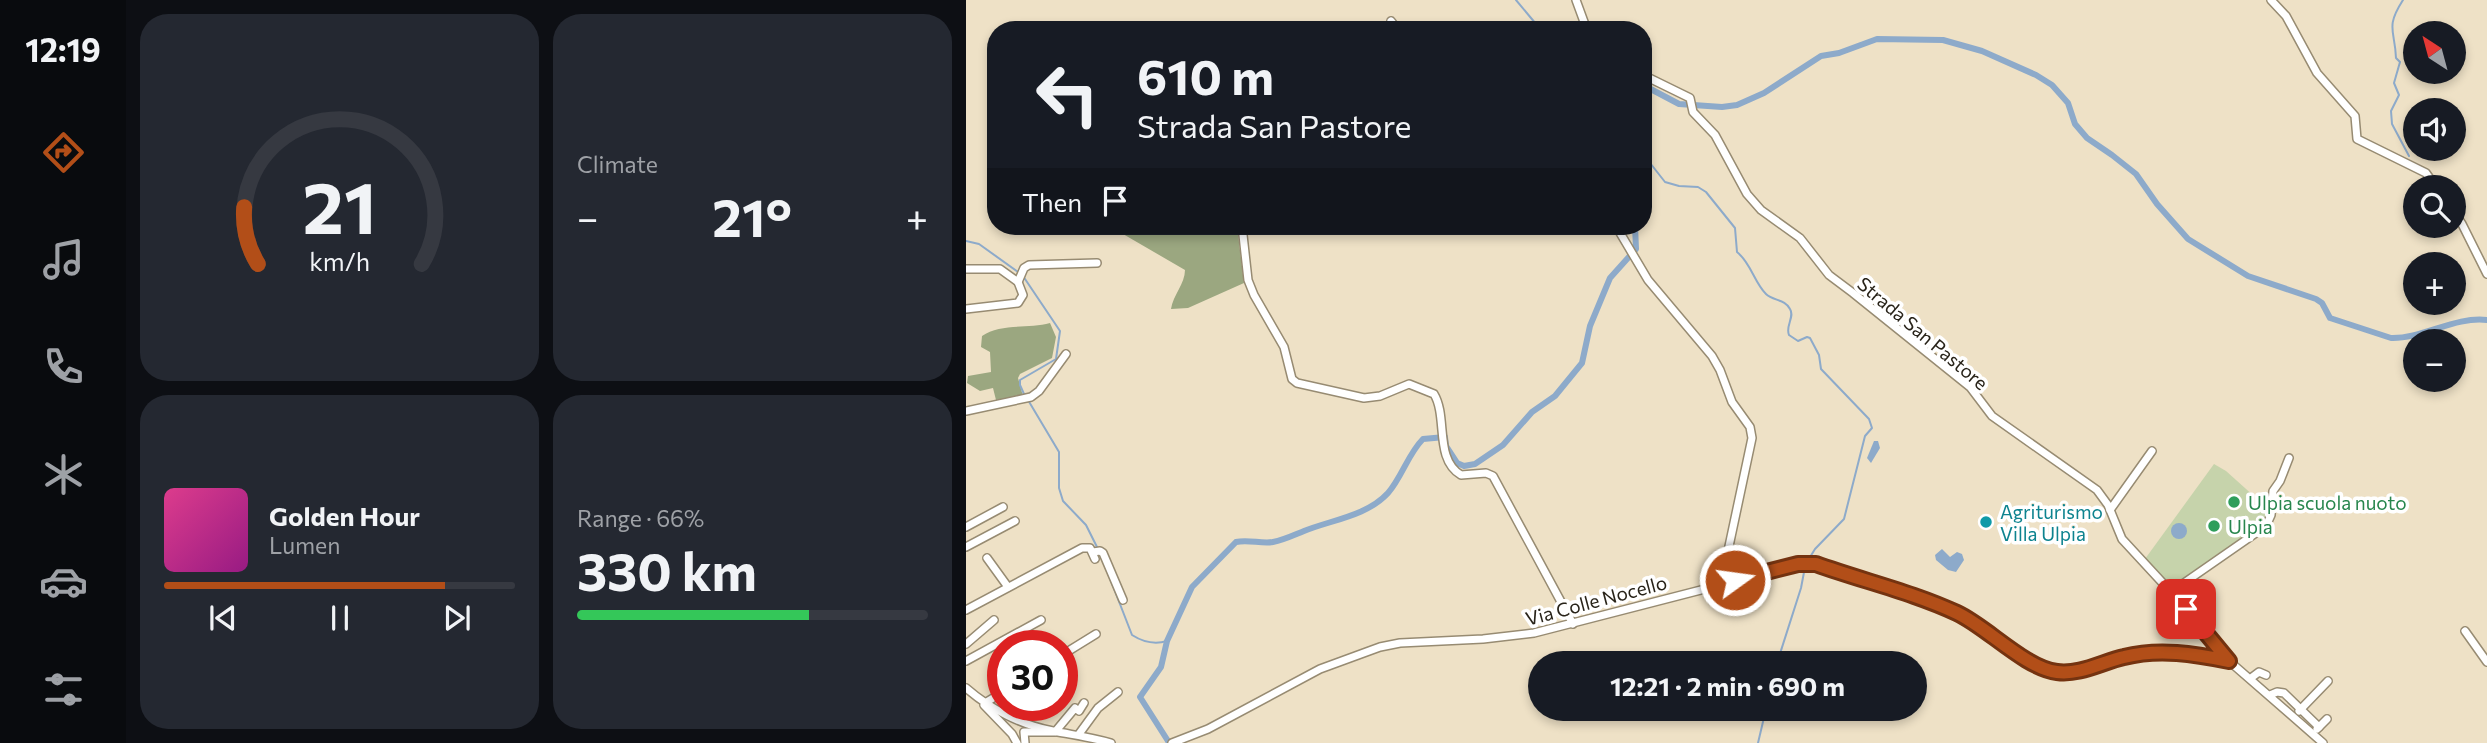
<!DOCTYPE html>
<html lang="en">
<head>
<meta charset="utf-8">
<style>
	:root { --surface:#171b24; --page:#242831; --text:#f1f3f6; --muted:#9ea1a6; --line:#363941; --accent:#b24e18 }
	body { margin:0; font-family:Commissioner,sans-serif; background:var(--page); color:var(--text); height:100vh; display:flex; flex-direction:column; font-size:26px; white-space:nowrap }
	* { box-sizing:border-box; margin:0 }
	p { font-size:23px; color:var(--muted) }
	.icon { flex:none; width:38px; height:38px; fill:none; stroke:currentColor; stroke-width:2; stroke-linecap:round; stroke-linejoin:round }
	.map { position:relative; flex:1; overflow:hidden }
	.panel { display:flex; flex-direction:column; gap:14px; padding:14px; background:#0d0f14; width:840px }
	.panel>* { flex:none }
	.hud { position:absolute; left:21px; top:21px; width:665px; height:214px; border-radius:28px; box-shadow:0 4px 10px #0003; background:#171b24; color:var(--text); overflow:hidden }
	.needle { width:46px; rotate:324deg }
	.controls { position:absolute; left:1437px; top:21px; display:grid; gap:14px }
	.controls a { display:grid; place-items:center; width:63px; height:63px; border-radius:50%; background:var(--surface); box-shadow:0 4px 10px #0003; font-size:35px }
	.speed { position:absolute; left:21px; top:630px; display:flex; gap:14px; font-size:35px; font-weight:700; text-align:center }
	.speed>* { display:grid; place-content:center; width:91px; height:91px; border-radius:50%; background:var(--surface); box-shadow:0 4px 10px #0003; line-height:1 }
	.speed .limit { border:10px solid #d22; background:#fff; color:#111 }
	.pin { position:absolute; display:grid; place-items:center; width:60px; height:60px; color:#fff; margin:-30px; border-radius:14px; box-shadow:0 4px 10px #0006 }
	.me { position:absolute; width:77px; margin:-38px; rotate:76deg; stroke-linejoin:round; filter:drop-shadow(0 0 5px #0008) }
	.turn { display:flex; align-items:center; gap:24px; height:147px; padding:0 35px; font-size:32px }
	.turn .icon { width:91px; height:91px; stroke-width:2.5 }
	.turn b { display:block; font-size:49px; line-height:60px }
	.then { display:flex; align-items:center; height:66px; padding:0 35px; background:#0003; gap:14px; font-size:26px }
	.big { font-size:52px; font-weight:700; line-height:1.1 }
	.panel .widget { flex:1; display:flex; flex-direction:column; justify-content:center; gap:10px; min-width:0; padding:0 24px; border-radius:28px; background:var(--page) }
	.panel .dial { align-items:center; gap:0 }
	.dial svg { height:182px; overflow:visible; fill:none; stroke:var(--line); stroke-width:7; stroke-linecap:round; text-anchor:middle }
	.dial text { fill:var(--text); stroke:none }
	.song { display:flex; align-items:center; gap:21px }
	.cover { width:84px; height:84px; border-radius:10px; background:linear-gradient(135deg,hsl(330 70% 55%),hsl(310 70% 35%)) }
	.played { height:7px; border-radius:4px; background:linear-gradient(90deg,var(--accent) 80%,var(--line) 80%) }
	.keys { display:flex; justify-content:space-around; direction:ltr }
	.heat { display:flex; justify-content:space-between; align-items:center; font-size:38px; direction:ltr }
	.charge { height:10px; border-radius:5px; background:linear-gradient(90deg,#34c759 66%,var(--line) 0) }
	.panel .tiles { flex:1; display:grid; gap:14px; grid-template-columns:repeat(2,1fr) }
	.trip { position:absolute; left:562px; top:651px; width:399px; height:70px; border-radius:35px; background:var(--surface); box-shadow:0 4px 10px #0003; font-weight:700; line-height:70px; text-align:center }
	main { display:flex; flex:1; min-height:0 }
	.menu { display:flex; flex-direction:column; width:126px; justify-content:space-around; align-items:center; background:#090b0e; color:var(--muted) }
	.menu .icon { width:49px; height:49px }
	.menu .current { color:var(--accent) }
	.menu b { font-size:32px; color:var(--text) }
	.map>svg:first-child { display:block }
</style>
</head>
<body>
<main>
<nav class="menu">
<b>12:19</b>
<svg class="icon current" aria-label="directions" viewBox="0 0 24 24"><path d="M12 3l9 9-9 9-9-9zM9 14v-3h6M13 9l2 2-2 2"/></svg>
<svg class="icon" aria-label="music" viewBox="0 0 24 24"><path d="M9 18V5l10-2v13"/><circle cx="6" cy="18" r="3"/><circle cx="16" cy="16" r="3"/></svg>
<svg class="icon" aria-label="phone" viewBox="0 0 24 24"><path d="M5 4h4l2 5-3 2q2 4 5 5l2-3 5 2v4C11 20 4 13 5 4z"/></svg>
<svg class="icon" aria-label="climate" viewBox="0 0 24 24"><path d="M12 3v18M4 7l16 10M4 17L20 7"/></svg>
<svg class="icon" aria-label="car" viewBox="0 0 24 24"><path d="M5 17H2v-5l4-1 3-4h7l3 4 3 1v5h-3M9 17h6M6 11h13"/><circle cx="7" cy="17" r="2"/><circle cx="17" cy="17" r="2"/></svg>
<svg class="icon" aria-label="filters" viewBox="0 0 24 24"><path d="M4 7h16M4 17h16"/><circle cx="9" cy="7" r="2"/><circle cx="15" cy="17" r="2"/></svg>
</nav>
<section class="panel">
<div class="tiles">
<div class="widget dial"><svg viewBox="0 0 100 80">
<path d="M14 69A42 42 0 1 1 86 69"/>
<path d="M14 69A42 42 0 0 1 8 44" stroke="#b24e18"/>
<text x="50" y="56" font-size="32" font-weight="700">21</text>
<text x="50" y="72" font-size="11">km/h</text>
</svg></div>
<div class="widget"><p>Climate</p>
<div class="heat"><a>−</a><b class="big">21°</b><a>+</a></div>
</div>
<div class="widget">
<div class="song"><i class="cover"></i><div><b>Golden Hour</b><p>Lumen</p></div></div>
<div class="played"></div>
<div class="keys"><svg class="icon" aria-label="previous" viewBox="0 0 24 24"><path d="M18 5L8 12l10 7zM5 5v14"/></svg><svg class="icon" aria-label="pause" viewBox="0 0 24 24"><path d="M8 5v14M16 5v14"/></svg><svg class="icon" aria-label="next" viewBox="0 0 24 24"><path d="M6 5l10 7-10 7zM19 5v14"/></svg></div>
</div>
<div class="widget"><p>Range · 66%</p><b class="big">330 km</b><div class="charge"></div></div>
</div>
</section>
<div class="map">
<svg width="1521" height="743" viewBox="0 0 1521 743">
	<rect width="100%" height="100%" fill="#eee1c6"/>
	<polygon fill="#c6d3ab" points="1248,464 1260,471 1309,515 1205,588 1179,559"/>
	<g fill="#9ba780">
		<path d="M149,226H271L278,283L222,308L205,309C207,295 219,284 219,270L157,234Z"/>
		<path d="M84,323L90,337L86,358L54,374L52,378L57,396L30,400L27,388L14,391L1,383L2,376L25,372L24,352L15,347L16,336C34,323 63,329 84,323Z"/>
	</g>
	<g fill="#8daaca">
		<polygon points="908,441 912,441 914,448 905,463 901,458"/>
		<circle cx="1213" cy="531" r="8"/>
		<polygon points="976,549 984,557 991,552 996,554 998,560 990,572 982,570 970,560 969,555"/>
	</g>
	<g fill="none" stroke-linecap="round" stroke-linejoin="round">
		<g stroke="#8daaca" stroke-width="2">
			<polyline points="550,0 575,30"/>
			<path d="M1437,0C1419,28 1429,30 1430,58L1434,62L1428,83L1433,95L1425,111L1426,124L1443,156"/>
			<path d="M677,154L699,182L713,186L732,187L740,192L769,228L771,252C785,263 788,282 800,294C807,301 819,299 824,309C829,317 819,326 823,335L832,341L841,337L844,338L853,355L855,369L903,419L906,428L899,436L878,519L849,549L841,562"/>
			<polyline points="0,241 13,244 52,272"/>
			<polyline points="57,276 94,331 90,359 54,380 54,385 58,394"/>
			<polyline points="62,400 93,452 93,488 97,501 120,525 131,547"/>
			<path d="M138,563L166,635C177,642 188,645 201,641"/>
			<polyline points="811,663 835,588 839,567"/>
			<polyline points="792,743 800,709"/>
		</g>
		<g stroke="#8daaca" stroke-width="6">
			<path d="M677,85L713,104L756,107L771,105L798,93L855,56L873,53L911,39L977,40L1016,51L1070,75L1086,85L1102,103L1109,124L1121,138L1146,155L1170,174L1191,204L1222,239L1282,276L1350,299L1356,303L1364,318L1425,338C1456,339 1489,316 1521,320"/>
			<path d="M202,741L174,697L195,667L201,641L226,587L270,542C282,539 295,544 307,542C318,540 328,535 338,531C365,520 401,516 422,493C436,477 442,454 457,439L479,437L480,446L491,463L498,466L509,464L537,445L566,412L589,396L616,363L624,326L644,278L670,249L669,226"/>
		</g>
		<g stroke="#978b72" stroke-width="10">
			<g id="minor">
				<polyline points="610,0 621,30"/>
				<polyline points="1305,0 1320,16 1351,73 1389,116 1391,139 1460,173 1470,187"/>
				<polyline points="425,21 432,30"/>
				<polyline points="211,29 212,30"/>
				<polyline points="677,75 724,98 727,112 749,135 781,194 795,210 834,238 863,275 887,293 1004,387 1026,416 1131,490 1142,505 1156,539 1205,592 1263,661"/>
				<polyline points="1488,212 1496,224 1521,274"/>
				<path d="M276,226L282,280L288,295L318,347L326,379L331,383L398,398L414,396L443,384L468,394C482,417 468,459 495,475L520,473L527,476L607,624"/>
				<polyline points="650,226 682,280 746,356 754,370 766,402 784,427 786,438 762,551 763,562 769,580"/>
				<polyline points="0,269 34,269 52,282 58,268 63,265 131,263"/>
				<polyline points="0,309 52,303 57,295 52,282"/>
				<polyline points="0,411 65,397 73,391 100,354"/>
				<polyline points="1144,510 1186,451"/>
				<polyline points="0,527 37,507"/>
				<polyline points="0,547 49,521"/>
				<polyline points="127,552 134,551 137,553 157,600"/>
				<polyline points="21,558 42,587"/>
				<polyline points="1205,592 1300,526 1305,515 1307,491 1314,481 1323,458"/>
				<polyline points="0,610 116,548 124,548 129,559"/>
				<polyline points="1499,631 1521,662"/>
				<polyline points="0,644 28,620"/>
				<polyline points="96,655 130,634"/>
				<polyline points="0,661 75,620"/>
				<polyline points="1285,678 1293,672 1300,675"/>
				<path d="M0,688C24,709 55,725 87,731C107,735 125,737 145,743"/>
				<polyline points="1304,695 1311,692 1318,693 1353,727"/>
				<polyline points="19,703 37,692"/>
				<polyline points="18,705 46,734 51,743"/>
				<polyline points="1333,711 1362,681"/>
				<polyline points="1351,729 1361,719"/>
				<polyline points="113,734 132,708 152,692"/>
				<polyline points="59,743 58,732 89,732 109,708 113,711 118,703"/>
				<polyline points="206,743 242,729 354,669 414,647 434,643 517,639 568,633 840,563 850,564 986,610 1008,622 1075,667 1089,672 1108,671 1155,657 1186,652 1220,654 1263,661 1357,743"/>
			</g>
		</g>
		<use href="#minor" stroke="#fff" stroke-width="7"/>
	</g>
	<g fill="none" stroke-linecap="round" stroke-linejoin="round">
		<g stroke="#743310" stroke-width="18">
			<path id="route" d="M769,580L832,564H850C897,581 946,592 991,613C1021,627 1059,668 1091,672C1114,675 1136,662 1158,657C1193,648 1229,654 1263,661L1220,609"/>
		</g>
		<use href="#route" stroke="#b24e18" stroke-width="12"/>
	</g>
	<g fill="#2e9e5b" stroke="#fff" stroke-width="2.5">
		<circle cx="1268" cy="502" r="7"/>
		<circle cx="1248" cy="526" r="7"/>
	</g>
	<circle fill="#0f9aa8" stroke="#fff" stroke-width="2.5" cx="1020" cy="522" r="7"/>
	<g text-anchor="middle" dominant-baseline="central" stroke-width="7" stroke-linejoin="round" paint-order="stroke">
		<g font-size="19" fill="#282319" stroke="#fff">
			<text transform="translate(957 333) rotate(40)">Strada San Pastore</text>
			<text transform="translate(630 600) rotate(-15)">Via Colle Nocello</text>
		</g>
		<g font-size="19" fill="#27864d" stroke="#fff" text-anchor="start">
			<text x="1282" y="502">Ulpia scuola nuoto</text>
			<text x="1262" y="526">Ulpia</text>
		</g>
		<g font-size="19" fill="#0d838f" stroke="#fff" text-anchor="start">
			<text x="1034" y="511">Agriturismo<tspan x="1034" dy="22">Villa Ulpia</tspan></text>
		</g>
	</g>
</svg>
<div class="controls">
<a><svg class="needle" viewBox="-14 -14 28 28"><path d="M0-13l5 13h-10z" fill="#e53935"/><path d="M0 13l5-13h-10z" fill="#9ea1a6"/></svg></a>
<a><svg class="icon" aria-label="sound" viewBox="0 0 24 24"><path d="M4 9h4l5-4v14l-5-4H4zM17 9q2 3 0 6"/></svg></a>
<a><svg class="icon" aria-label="search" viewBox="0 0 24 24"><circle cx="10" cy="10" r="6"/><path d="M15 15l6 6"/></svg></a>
<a>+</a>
<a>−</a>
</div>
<div class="speed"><div class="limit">30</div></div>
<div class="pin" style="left:1220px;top:609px;background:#d93025"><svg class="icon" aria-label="arrive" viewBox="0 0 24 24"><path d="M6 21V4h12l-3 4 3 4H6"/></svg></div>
<svg class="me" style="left:769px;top:580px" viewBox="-20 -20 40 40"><circle r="17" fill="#b24e18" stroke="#fff" stroke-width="3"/><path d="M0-11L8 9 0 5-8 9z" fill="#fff"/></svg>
<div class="trip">12:21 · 2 min · 690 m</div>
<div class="hud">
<div class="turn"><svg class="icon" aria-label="left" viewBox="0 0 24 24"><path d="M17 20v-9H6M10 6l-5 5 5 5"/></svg><div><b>610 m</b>Strada San Pastore</div></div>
<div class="then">Then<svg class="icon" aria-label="arrive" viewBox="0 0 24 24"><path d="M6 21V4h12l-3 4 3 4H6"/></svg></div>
</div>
</div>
</main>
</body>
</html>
